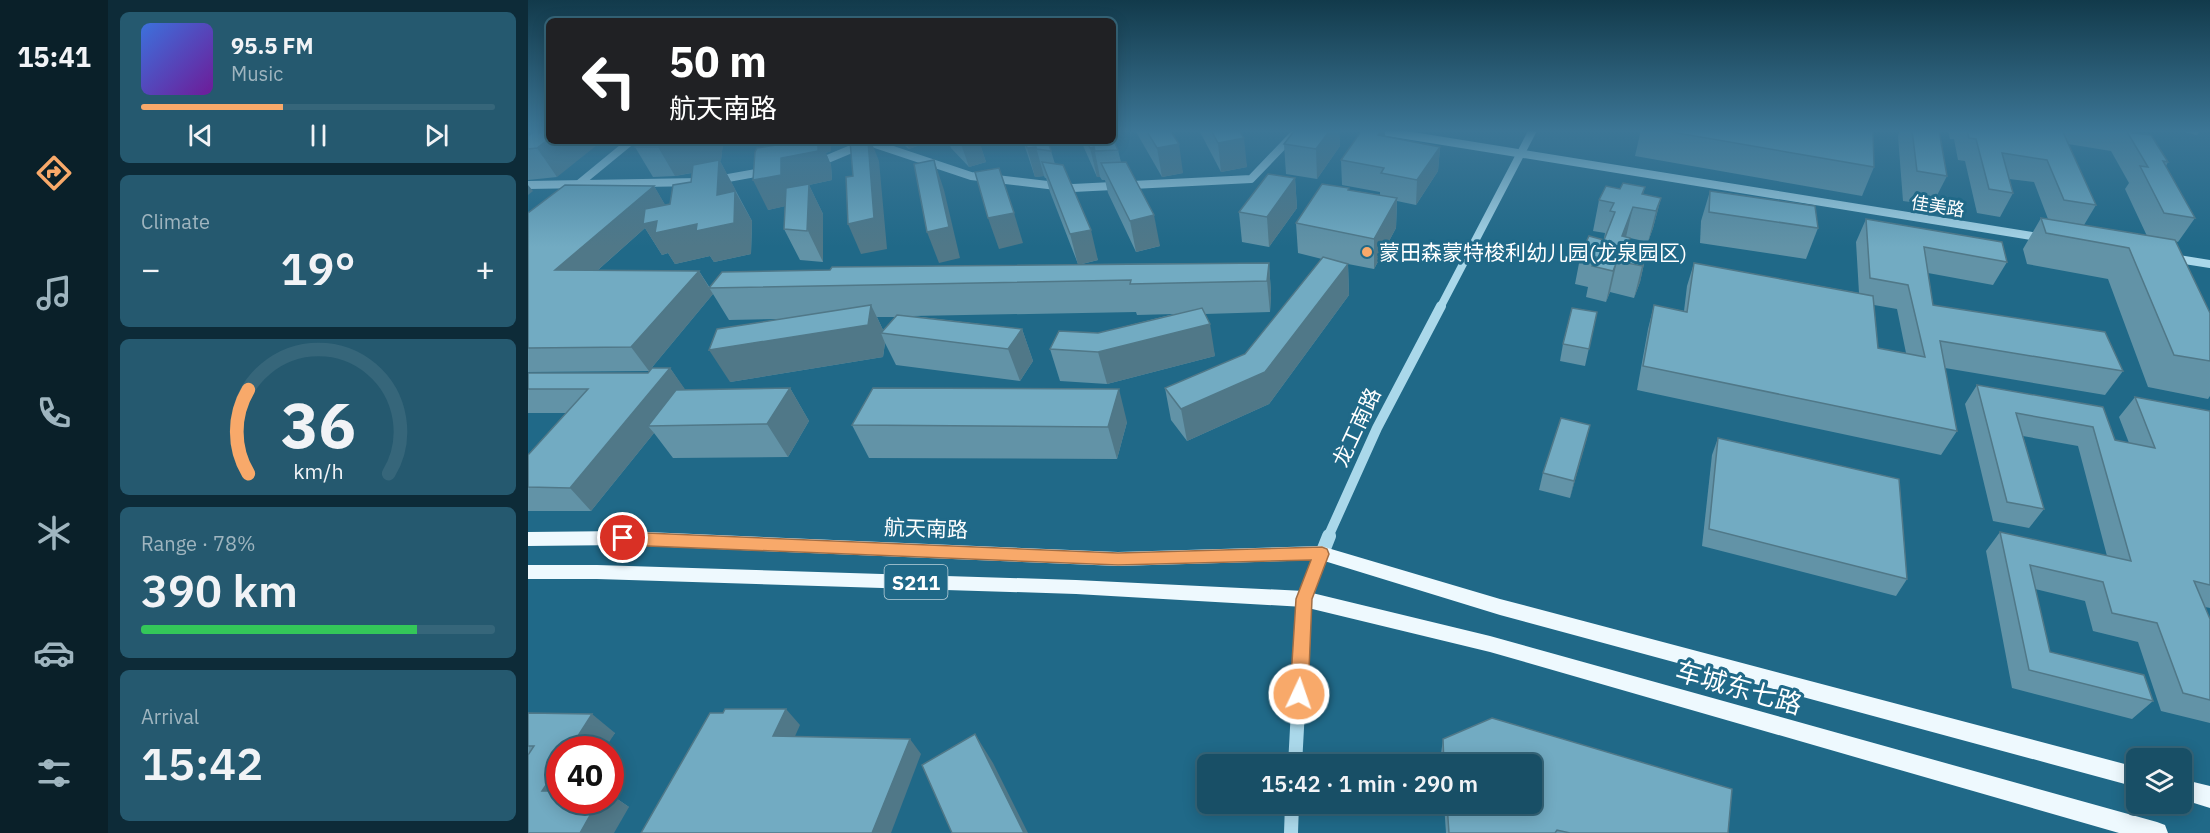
<!DOCTYPE html>
<html lang="en">
<head>
<meta charset="utf-8">
<style>
	:root { --surface:#184f66; --page:#25596f; --text:#f1f3f6; --muted:#9fb5bf; --line:#36667a; --accent:#f8a96a }
	body { margin:0; font-family:"IBM Plex Sans","Noto Sans SC",sans-serif; background:var(--page); color:var(--text); height:100vh; display:flex; flex-direction:column; font-size:22px; white-space:nowrap }
	* { box-sizing:border-box; margin:0 }
	p { font-size:20px; color:var(--muted) }
	.icon { flex:none; width:33px; height:33px; fill:none; stroke:currentColor; stroke-width:2; stroke-linecap:round; stroke-linejoin:round }
	.map { position:relative; flex:1; overflow:hidden }
	.drawer { display:flex; flex-direction:column; gap:12px; padding:12px; background:#0d2b38; width:420px }
	.drawer>* { flex:none }
	.hud { position:absolute; left:18px; top:18px; width:570px; height:126px; border-radius:9px; box-shadow:0 3px 15px #0003,0 0 0 2px var(--line); background:#202124; color:#fff; overflow:hidden }
	.fabs { position:absolute; left:1598px; top:748px; display:grid; gap:12px }
	.fabs a { display:grid; place-items:center; width:66px; height:66px; border-radius:9px; background:var(--surface); box-shadow:0 3px 15px #0003,0 0 0 2px var(--line); font-size:30px }
	.speed { position:absolute; left:18px; top:736px; display:flex; gap:12px; font-size:30px; font-weight:700; text-align:center }
	.speed>* { display:grid; place-content:center; width:78px; height:78px; border-radius:50%; background:var(--surface); box-shadow:0 3px 15px #0003,0 0 0 2px var(--line); line-height:1 }
	.speed .limit { border:9px solid #d22; background:#fff; color:#111 }
	.pin { position:absolute; display:grid; place-items:center; width:51px; height:51px; color:#fff; margin:-26px; border:3px solid #fff; border-radius:50%; box-shadow:0 2px 6px #0007 }
	.me { position:absolute; width:66px; margin:-33px; rotate:3deg; stroke-linejoin:round; filter:drop-shadow(0 0 4px #0008) }
	.turn { display:flex; align-items:center; gap:21px; height:126px; padding:0 24px; font-size:27px }
	.turn .icon { width:78px; height:78px; stroke-width:2.5 }
	.turn b { display:block; font-size:42px; line-height:51px }
	.big { font-size:45px; font-weight:600; line-height:1.1 }
	.drawer .card { flex:1; display:flex; flex-direction:column; justify-content:center; gap:9px; min-width:0; padding:0 21px; border-radius:9px; background:var(--page) }
	.drawer .dial { align-items:center; gap:0 }
	.dial svg { height:156px; overflow:visible; fill:none; stroke:var(--line); stroke-width:7; stroke-linecap:round; text-anchor:middle }
	.dial text { fill:var(--text); stroke:none }
	.song { display:flex; align-items:center; gap:18px }
	.cover { width:72px; height:72px; border-radius:9px; background:linear-gradient(135deg,hsl(220 70% 55%),hsl(280 70% 35%)) }
	.played { height:6px; border-radius:3px; background:linear-gradient(90deg,var(--accent) 40%,var(--line) 40%) }
	.keys { display:flex; justify-content:space-around; direction:ltr }
	.heat { display:flex; justify-content:space-between; align-items:center; font-size:33px; direction:ltr }
	.charge { height:9px; border-radius:4px; background:linear-gradient(90deg,#34c759 78%,var(--line) 0) }
	.trip { position:absolute; left:669px; top:754px; width:345px; height:60px; border-radius:9px; background:var(--surface); box-shadow:0 3px 15px #0003,0 0 0 2px var(--line); font-weight:600; line-height:60px; text-align:center }
	main { display:flex; flex:1; min-height:0 }
	.dock { display:flex; flex-direction:column; width:108px; justify-content:space-around; align-items:center; background:#0a2029; color:var(--muted) }
	.dock .icon { width:42px; height:42px }
	.dock .selected { color:var(--accent) }
	.dock b { font-size:27px; color:var(--text) }
	.map>svg:first-child { display:block }
</style>
</head>
<body>
<main>
<nav class="dock">
<b>15:41</b>
<svg class="icon selected" aria-label="directions" viewBox="0 0 24 24"><path d="M12 3l9 9-9 9-9-9zM9 14v-3h6M13 9l2 2-2 2"/></svg>
<svg class="icon" aria-label="music" viewBox="0 0 24 24"><path d="M9 18V5l10-2v13"/><circle cx="6" cy="18" r="3"/><circle cx="16" cy="16" r="3"/></svg>
<svg class="icon" aria-label="phone" viewBox="0 0 24 24"><path d="M5 4h4l2 5-3 2q2 4 5 5l2-3 5 2v4C11 20 4 13 5 4z"/></svg>
<svg class="icon" aria-label="climate" viewBox="0 0 24 24"><path d="M12 3v18M4 7l16 10M4 17L20 7"/></svg>
<svg class="icon" aria-label="car" viewBox="0 0 24 24"><path d="M5 17H2v-5l4-1 3-4h7l3 4 3 1v5h-3M9 17h6M6 11h13"/><circle cx="7" cy="17" r="2"/><circle cx="17" cy="17" r="2"/></svg>
<svg class="icon" aria-label="filters" viewBox="0 0 24 24"><path d="M4 7h16M4 17h16"/><circle cx="9" cy="7" r="2"/><circle cx="15" cy="17" r="2"/></svg>
</nav>
<section class="drawer">
<div class="card">
<div class="song"><i class="cover"></i><div><b>95.5 FM</b><p>Music</p></div></div>
<div class="played"></div>
<div class="keys"><svg class="icon" aria-label="previous" viewBox="0 0 24 24"><path d="M18 5L8 12l10 7zM5 5v14"/></svg><svg class="icon" aria-label="pause" viewBox="0 0 24 24"><path d="M8 5v14M16 5v14"/></svg><svg class="icon" aria-label="next" viewBox="0 0 24 24"><path d="M6 5l10 7-10 7zM19 5v14"/></svg></div>
</div>
<div class="card"><p>Climate</p>
<div class="heat"><a>−</a><b class="big">19°</b><a>+</a></div>
</div>
<div class="card dial"><svg viewBox="0 0 100 80">
<path d="M14 69A42 42 0 1 1 86 69"/>
<path d="M14 69A42 42 0 0 1 14 26" stroke="#f8a96a"/>
<text x="50" y="56" font-size="32" font-weight="700">36</text>
<text x="50" y="72" font-size="11">km/h</text>
</svg></div>
<div class="card"><p>Range · 78%</p><b class="big">390 km</b><div class="charge"></div></div>
<div class="card"><p>Arrival</p><b class="big">15:42</b></div>
</section>
<div class="map">
<svg width="1682" height="833" viewBox="0 0 1682 833">
	<rect width="100%" height="100%" fill="#206988"/>
	<g fill="none" stroke-linecap="round" stroke-linejoin="round">
		<g stroke="#aad8ea" stroke-width="8">
			<polyline points="847,130 1516,238"/>
			<polyline points="338,141 443,176 545,188 723,179 770,130"/>
			<polyline points="290,163 333,145"/>
			<polyline points="189,180 239,171"/>
			<polyline points="0,185 171,182"/>
			<polyline points="47,187 103,141"/>
			<polyline points="1644,258 1682,264"/>
			<polyline points="912,308 1005,130"/>
		</g>
		<polyline stroke="#aad8ea" stroke-width="10" points="800,537 849,428 913,306"/>
		<g stroke="#aad8ea" stroke-width="14">
			<polyline points="767,765 776,599 801,536"/>
			<polyline points="763,833 764,804"/>
		</g>
		<g fill="#eef9fe" fill-rule="evenodd">
			<polygon points="95,531 590,552 793,546 972,599 1608,767 1608,787 972,615 793,560 590,566 95,545 0,546 0,532"/>
			<polygon points="0,565 69,565 548,580 776,591 962,636 1629,822 1637,825 1640,833 1591,833 962,652 776,607 548,594 69,579 0,579"/>
			<polygon points="1653,779 1682,786 1682,808 1653,799"/>
		</g>
	</g>
	<g fill="#6293a7" fill-rule="evenodd">
		<polygon points="9,130 29,177 0,180 0,136"/>
		<polygon points="607,130 642,130 655,173 634,177"/>
		<polygon points="671,130 711,130 719,167 693,172"/>
		<polygon points="767,130 811,130 812,146 789,179 758,174 756,144"/>
		<polygon points="834,130 857,130 857,137 912,147 910,171 888,205 869,201 868,228 846,269 820,264 821,295 741,404 659,441 643,420 637,388 717,354 794,259 770,253 768,223 821,190 852,195 852,192 814,185 813,160"/>
		<polygon points="1113,130 1345,130 1346,167 1334,196 1107,156"/>
		<polygon points="1372,130 1411,130 1419,176 1404,205 1375,201 1370,136"/>
		<path d="M1420,130H1611L1608,133L1640,162L1638,166L1667,218L1650,242L1647,241L1682,313V396L1680,399L1620,387L1580,279L1499,264L1495,249L1513,218L1520,219L1506,182L1481,179L1485,193L1472,217L1449,213L1437,161L1430,160L1426,139H1422ZM1540,144L1583,151L1601,183L1597,189L1619,236L1556,225L1568,205Z"/>
		<polygon points="1648,130 1673,130 1669,135"/>
		<polygon points="234,141 303,151 298,153 303,165 304,180 281,185 295,214 295,262 272,260 256,229 257,206 240,210 237,147"/>
		<polygon points="370,141 399,141 400,142 381,149"/>
		<polygon points="420,141 451,141 458,162 441,167 423,148"/>
		<path d="M495,141H520L527,164L570,260L554,264L741,263L743,294L742,312L677,314L687,356L579,384L532,381L522,349L570,333L646,314L609,315L608,312L384,316L494,329L505,361L492,381L368,365L357,343L355,357L202,382L253,319L201,320L185,294L121,371L0,372V213L126,186L137,205L142,204L163,182L164,173L147,176L125,177L107,147L195,143L193,160L192,161L224,221L223,254L186,262L182,256L147,264L140,253L134,255L117,228L70,270L171,271L182,288L550,264L522,192L518,178H517L516,176L507,177ZM349,317H368L355,330Z"/>
		<polygon points="553,141 585,141 590,150 593,162 632,246 608,252 580,193 577,180 574,180 572,177 569,177"/>
		<polygon points="767,178 769,208 741,247 714,242 711,212"/>
		<polygon points="1117,187 1115,194 1133,198 1125,228 1120,242 1102,238 1100,246 1119,250 1112,282 1106,298 1082,292 1078,302 1058,297 1060,287 1047,284 1053,253 1076,239 1077,233 1065,231 1071,200 1092,189"/>
		<polygon points="1182,191 1290,228 1278,259 1172,243 1173,221"/>
		<path d="M1338,219L1479,262L1465,285L1400,273L1405,305L1595,371L1577,395L1417,368L1429,431L1413,455L1109,390L1120,329L1126,305L1156,311L1159,286L1166,263L1331,293L1328,242ZM1346,305L1369,309L1378,353L1350,348Z"/>
		<polygon points="1069,312 1057,366 1032,361 1035,344"/>
		<polygon points="142,368 157,390 262,388 281,421 260,457 145,458 126,433 63,511 0,511 0,455 38,413 0,413 0,373 120,373"/>
		<polygon points="1449,385 1575,407 1587,440 1601,443 1591,417 1607,397 1682,411 1682,608 1677,607 1682,619 1682,723 1633,711 1610,642 1565,631 1557,601 1507,589 1522,652 1625,701 1604,719 1484,688 1458,551 1472,532 1579,556 1550,446 1495,436 1516,509 1501,528 1465,521 1437,404"/>
		<polygon points="599,422 589,459 341,458 324,425"/>
		<polygon points="1062,425 1042,498 1011,490 1015,473"/>
		<polygon points="1190,438 1379,579 1368,596 1174,546 1184,455"/>
		<polygon points="0,713 87,733 32,801 82,801 82,794 101,807 0,833"/>
		<polygon points="964,718 1204,789 1200,833 918,833 916,804 1004,804 1004,765 914,765 913,754 915,739"/>
	</g>
	<g fill="#507888">
		<polygon points="802,130 811,130 812,146 789,179 788,149"/>
		<polygon points="854,130 857,130 857,149 850,135"/>
		<polygon points="1606,130 1611,130 1603,139 1602,137"/>
		<polygon points="716,138 719,167 693,172 690,143"/>
		<polygon points="21,139 21,141 74,141 29,177 9,148"/>
		<polygon points="163,141 208,141 195,143 193,160 192,161 207,189 205,223 207,191 224,221 223,254 186,262 182,256 147,264 140,253 134,255 117,228 44,293 27,270 126,186 139,208 189,195 183,169 147,176 130,147"/>
		<polygon points="234,141 303,141 303,151 298,153 303,165 304,180 281,185 295,214 295,262 267,204 240,210 225,180 245,164"/>
		<polygon points="340,141 343,141 351,161 359,249 333,254 320,224"/>
		<polygon points="378,141 399,141 400,142 381,149"/>
		<polygon points="432,141 451,141 458,162 441,167"/>
		<polygon points="651,144 655,173 634,177 629,148"/>
		<polygon points="508,147 516,176 507,177 499,148"/>
		<polygon points="566,147 572,177 569,177 562,148"/>
		<polygon points="912,147 910,171 888,205 889,180"/>
		<polygon points="406,160 416,190 432,258 411,263 399,232"/>
		<polygon points="767,178 769,208 741,247 739,217"/>
		<polygon points="0,185 5,191 0,195"/>
		<polygon points="869,198 868,228 846,269 846,239"/>
		<polygon points="1133,198 1125,228 1120,242 1128,211"/>
		<polygon points="1105,207 1098,237 1094,236"/>
		<polygon points="486,213 495,243 471,249 460,218"/>
		<polygon points="626,215 632,246 608,252 602,221"/>
		<polygon points="563,230 570,260 550,265 542,234"/>
		<polygon points="1119,250 1112,282 1106,298 1114,266"/>
		<polygon points="1089,261 1082,292 1078,302 1085,271"/>
		<polygon points="741,263 743,294 742,312 739,281"/>
		<polygon points="820,264 821,295 741,404 659,441 653,409 737,372"/>
		<polygon points="171,271 185,294 121,371 103,347"/>
		<polygon points="343,305 357,334 353,333 357,343 355,357 202,382 181,350"/>
		<polygon points="682,324 687,356 579,384 570,352"/>
		<polygon points="494,329 505,361 492,381 480,349"/>
		<polygon points="142,368 159,392 120,426 126,433 63,511 42,488"/>
		<polygon points="262,388 281,421 260,457 239,424"/>
		<polygon points="591,389 599,422 589,459 580,427"/>
		<polygon points="1062,425 1058,442 1042,498 1046,481"/>
		<polygon points="258,709 272,725 260,752 245,736"/>
		<polygon points="64,714 87,733 76,750 41,750"/>
		<polygon points="447,734 465,763 500,833 496,833"/>
		<polygon points="382,739 393,754 363,833 344,833"/>
		<polygon points="32,764 32,801 14,791"/>
		<polygon points="82,794 101,807 86,833 52,833 70,801 82,801"/>
	</g>
	<g fill="#72abc2" stroke="#507888" stroke-width="1.5">
		<polygon points="9,130 21,130 21,139 9,148 0,149 0,136"/>
		<polygon points="618,130 642,130 651,144 629,148"/>
		<polygon points="683,130 711,130 716,138 690,143"/>
		<polygon points="767,130 802,130 788,149 756,144"/>
		<polygon points="834,130 854,130 850,135 912,147 889,180 853,173 856,168 813,160"/>
		<polygon points="1132,130 1345,130 1346,167"/>
		<polygon points="1384,130 1411,130 1419,176 1389,171"/>
		<polygon points="1439,130 1534,130 1568,205 1536,200 1519,160 1474,153 1485,193 1461,189 1448,139 1441,138"/>
		<polygon points="1598,130 1606,130 1604,133 1623,135 1640,162 1635,161 1667,218 1636,213 1612,166 1620,167"/>
		<polygon points="585,139 590,150 567,151 566,147 562,148 559,141 585,141"/>
		<polygon points="109,141 163,141 130,147 107,147"/>
		<polygon points="274,141 290,141 290,151 253,158 253,175 225,180 227,152 229,148"/>
		<polygon points="322,141 340,141 346,218 320,224 318,177 325,176"/>
		<polygon points="497,141 520,141 523,151 509,149 508,147 499,148"/>
		<polygon points="191,160 189,195 207,191 206,223 168,231 169,224 127,233 129,221 115,224 117,209 142,204 145,185 163,182 165,165"/>
		<polygon points="406,160 421,227 399,232 386,164"/>
		<polygon points="514,162 535,165 563,230 542,234"/>
		<polygon points="598,162 626,215 602,221 573,163"/>
		<polygon points="471,168 486,213 460,218 447,172"/>
		<polygon points="740,174 767,178 739,217 711,212"/>
		<polygon points="1095,183 1117,187 1114,194 1133,198 1128,211 1105,207 1094,236 1102,238 1099,246 1119,250 1114,266 1089,261 1085,271 1064,266 1068,257 1053,253 1061,236 1076,240 1087,212 1082,211 1086,203 1071,200 1078,186 1092,189"/>
		<polygon points="281,184 279,231 256,229 258,188"/>
		<polygon points="794,184 821,188 820,190 869,198 846,239 768,223"/>
		<polygon points="37,185 126,186 27,270 171,271 103,347 0,348 0,213"/>
		<polygon points="1182,191 1287,206 1290,228 1181,212"/>
		<polygon points="1513,218 1647,240 1682,313 1682,361 1646,355 1601,248 1518,233"/>
		<polygon points="1338,219 1474,242 1479,262 1396,247 1405,305 1577,332 1595,371 1412,341 1429,431 1115,366 1126,305 1159,312 1166,263 1345,296 1350,348 1397,357 1380,285 1342,278"/>
		<polygon points="795,257 820,264 737,372 653,409 637,388 717,354"/>
		<polygon points="741,263 739,281 602,284 603,280 181,288 194,272 302,270 304,267"/>
		<polygon points="343,305 340,325 181,350 189,329"/>
		<polygon points="674,308 682,324 570,352 522,349 531,331 570,333"/>
		<polygon points="1044,308 1069,312 1061,349 1035,344"/>
		<polygon points="369,315 494,329 480,349 353,333"/>
		<polygon points="124,368 142,368 42,488 0,487 0,455 60,389 0,389 0,373 120,373"/>
		<polygon points="1449,385 1575,407 1587,440 1627,448 1607,397 1682,411 1682,585 1666,581 1682,619 1682,700 1655,693 1629,623 1584,613 1575,582 1502,565 1522,652 1616,675 1625,701 1501,670 1472,532 1603,561 1565,427 1488,413 1516,509 1479,502"/>
		<polygon points="262,388 239,424 120,426 148,390"/>
		<polygon points="345,388 591,389 580,427 324,425"/>
		<polygon points="1033,418 1062,425 1046,481 1015,473"/>
		<polygon points="1190,438 1371,479 1379,579 1181,529"/>
		<polygon points="197,709 258,709 245,736 382,739 344,833 113,833 182,713 195,713"/>
		<polygon points="0,713 64,714 41,750 32,750 32,764 14,791 32,791 32,801 70,801 52,833 0,833 0,755 6,746 0,746"/>
		<polygon points="964,718 1204,789 1200,833 1042,833 1029,830 1027,833 921,833 919,804 1004,804 1004,765 916,765 915,739"/>
		<polygon points="447,734 496,833 424,833 394,765"/>
	</g>
	<linearGradient id="sky" x2="0" y2="1"><stop stop-color="#123a4b"/><stop offset="0.53" stop-color="#3c7696"/><stop offset="1" stop-color="#3c7696" stop-opacity="0"/></linearGradient>
	<rect width="1682" height="247" fill="url(#sky)"/>
	<polygon fill="#f8a96a" stroke="#a16e45" stroke-width="1.5" points="95,532 590,553 794,547 799,549 801,554 784,599 780,694 777,700 771,702 764,700 762,694 768,599 783,560 590,565 95,545 90,543 87,538 90,534"/>
	<circle fill="#f8a96a" stroke="#206988" stroke-width="2" cx="839" cy="252" r="6"/>
	<g text-anchor="middle" dominant-baseline="central" stroke-width="6" stroke-linejoin="round" paint-order="stroke">
		<g font-size="18" fill="#fff" stroke="#206988">
			<text transform="translate(1410 206) rotate(9)">佳美路</text>
		</g>
		<rect fill="#206988" stroke="#bcd2db" stroke-width="1.5" x="356.5" y="565" width="63" height="34" rx="4.5"/>
		<g font-size="20" font-weight="bold" fill="#fff">
			<text x="388" y="582">S211</text>
		</g>
		<g font-size="21" fill="#fff" stroke="#206988" text-anchor="start">
			<text x="851" y="252">蒙田森蒙特梭利幼儿园(龙泉园区)</text>
		</g>
		<g font-size="21" fill="#fff" stroke="#206988">
			<text transform="translate(828 427) rotate(-65)">龙工南路</text>
			<text transform="translate(398 528) rotate(2)">航天南路</text>
		</g>
		<g font-size="26" fill="#fff" stroke="#206988">
			<text transform="translate(1211 687) rotate(16)">车城东七路</text>
		</g>
	</g>
</svg>
<div class="fabs">
<a><svg class="icon" aria-label="layers" viewBox="0 0 24 24"><path d="M12 4l9 5-9 5-9-5zM3 14l9 5 9-5"/></svg></a>
</div>
<div class="speed"><div class="limit">40</div></div>
<div class="pin" style="left:95px;top:538px;background:#d93025"><svg class="icon" aria-label="arrive" viewBox="0 0 24 24"><path d="M6 21V4h12l-3 4 3 4H6"/></svg></div>
<svg class="me" style="left:771px;top:694px" viewBox="-20 -20 40 40"><circle r="17" fill="#f8a96a" stroke="#fff" stroke-width="3"/><path d="M0-11L8 9 0 5-8 9z" fill="#fff"/></svg>
<div class="trip">15:42 · 1 min · 290 m</div>
<div class="hud">
<div class="turn"><svg class="icon" aria-label="left" viewBox="0 0 24 24"><path d="M17 20v-9H6M10 6l-5 5 5 5"/></svg><div><b>50 m</b>航天南路</div></div>
</div>
</div>
</main>
</body>
</html>
